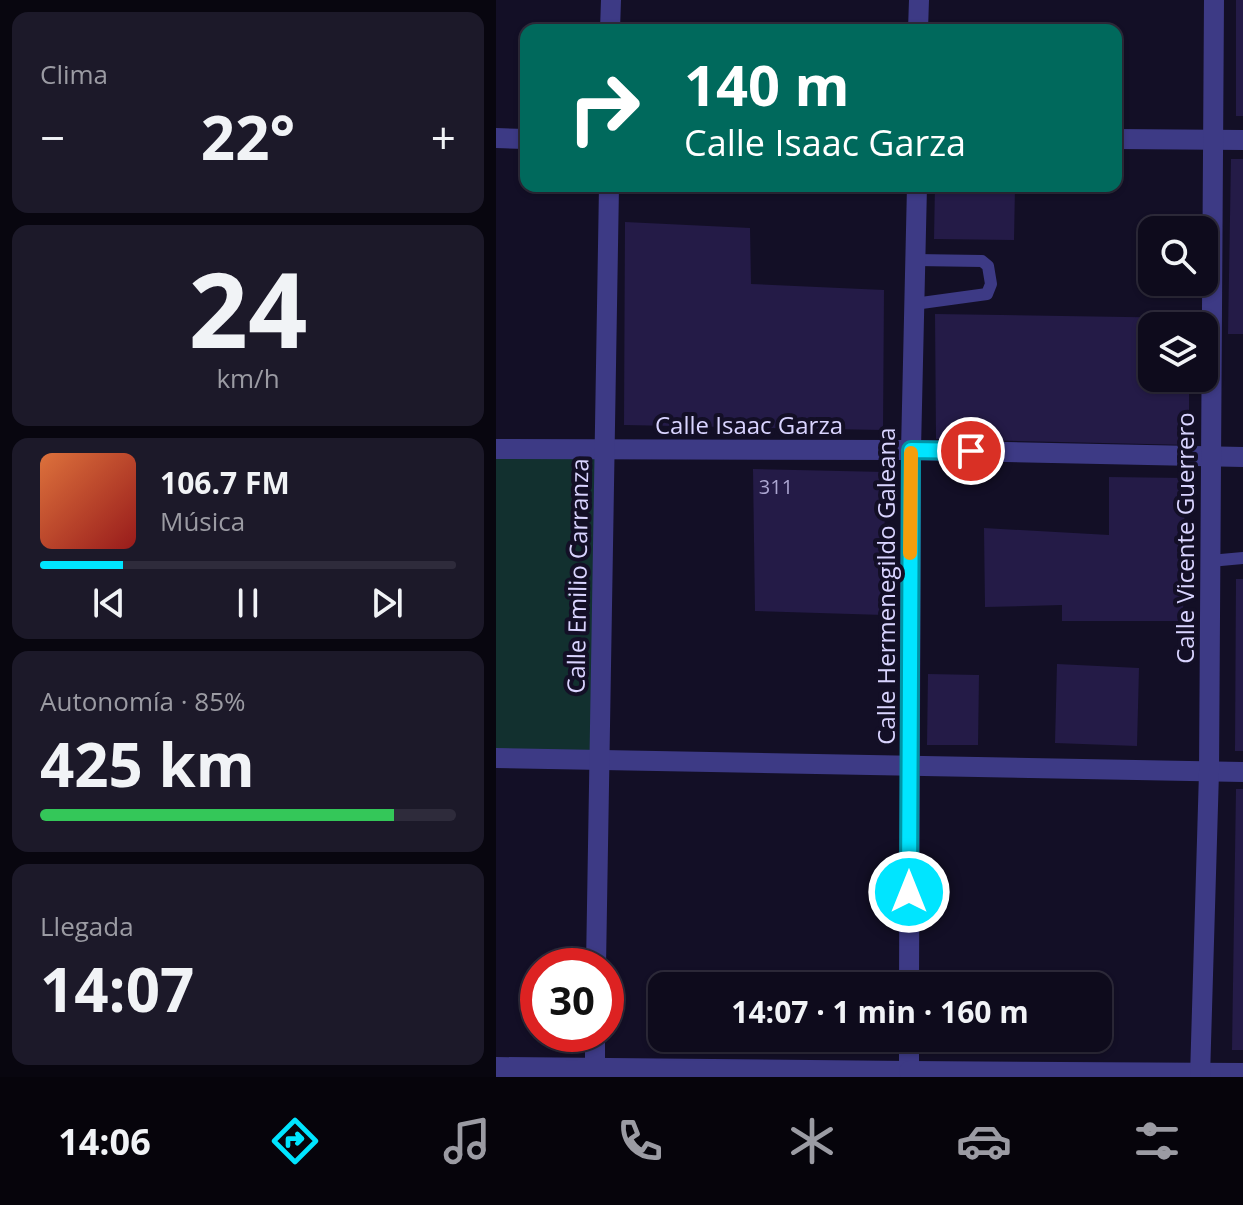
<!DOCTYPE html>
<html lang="es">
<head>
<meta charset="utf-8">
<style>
	:root { --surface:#0e0b1c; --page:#1c1929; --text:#f1f3f6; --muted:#9b9ba3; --line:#2e2b3b; --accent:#00e5ff }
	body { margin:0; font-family:"Open Sans",sans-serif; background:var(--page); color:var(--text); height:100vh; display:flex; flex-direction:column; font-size:30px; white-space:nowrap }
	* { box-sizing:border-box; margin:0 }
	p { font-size:26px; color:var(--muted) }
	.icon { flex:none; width:44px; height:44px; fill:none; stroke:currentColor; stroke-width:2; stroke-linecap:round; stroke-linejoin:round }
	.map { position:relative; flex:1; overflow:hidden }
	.side { display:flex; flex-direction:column; gap:12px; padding:12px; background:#08060f; width:496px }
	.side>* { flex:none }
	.hud { position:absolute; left:24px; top:24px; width:602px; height:168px; border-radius:16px; box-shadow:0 2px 6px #0004,0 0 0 2px var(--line); background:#00695c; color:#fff; overflow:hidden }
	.fabs { position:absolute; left:642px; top:216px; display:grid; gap:16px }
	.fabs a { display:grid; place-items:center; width:80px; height:80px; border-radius:16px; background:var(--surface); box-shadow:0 2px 6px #0004,0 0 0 2px var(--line); font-size:40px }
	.speed { position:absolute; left:24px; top:948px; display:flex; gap:16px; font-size:40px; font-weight:700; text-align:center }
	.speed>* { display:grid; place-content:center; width:104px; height:104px; border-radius:50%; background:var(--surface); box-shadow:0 2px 6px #0004,0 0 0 2px var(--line); line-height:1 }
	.speed .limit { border:12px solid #d22; background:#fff; color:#111 }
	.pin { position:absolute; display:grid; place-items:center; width:68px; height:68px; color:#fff; margin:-34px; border:4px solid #fff; border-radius:50%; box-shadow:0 2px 8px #0007 }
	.me { position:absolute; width:88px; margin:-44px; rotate:0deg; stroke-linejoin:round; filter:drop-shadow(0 0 6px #0008) }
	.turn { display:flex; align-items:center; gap:28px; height:168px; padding:0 32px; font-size:36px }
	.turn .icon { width:104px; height:104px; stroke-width:2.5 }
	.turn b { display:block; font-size:56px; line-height:68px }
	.big { font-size:60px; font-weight:700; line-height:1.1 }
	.side .card { flex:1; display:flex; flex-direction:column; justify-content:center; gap:12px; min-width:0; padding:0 28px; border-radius:16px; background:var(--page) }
	.side .dial { align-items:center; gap:0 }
	.dial b { font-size:104px; line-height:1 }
	.song { display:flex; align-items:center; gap:24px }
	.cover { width:96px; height:96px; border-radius:12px; background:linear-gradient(135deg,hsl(20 70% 55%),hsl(0 70% 35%)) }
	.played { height:8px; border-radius:4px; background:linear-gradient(90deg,var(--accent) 20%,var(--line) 20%) }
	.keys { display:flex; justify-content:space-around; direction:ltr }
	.heat { display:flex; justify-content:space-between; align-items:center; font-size:44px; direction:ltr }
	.charge { height:12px; border-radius:6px; background:linear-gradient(90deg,#34c759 85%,var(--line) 0) }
	.trip { position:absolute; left:152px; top:972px; width:464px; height:80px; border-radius:16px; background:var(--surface); box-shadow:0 2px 6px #0004,0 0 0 2px var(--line); font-weight:700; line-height:80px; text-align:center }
	.tab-bar { display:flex; height:128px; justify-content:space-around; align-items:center; background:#06040b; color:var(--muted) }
	.tab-bar .icon { width:56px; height:56px }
	.tab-bar .selected { color:var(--accent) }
	.tab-bar b { font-size:36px; color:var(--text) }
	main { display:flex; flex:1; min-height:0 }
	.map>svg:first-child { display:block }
</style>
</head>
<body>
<main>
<section class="side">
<div class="card"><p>Clima</p>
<div class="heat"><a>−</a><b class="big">22°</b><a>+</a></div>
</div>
<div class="card dial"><b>24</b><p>km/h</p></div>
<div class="card">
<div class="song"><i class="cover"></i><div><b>106.7 FM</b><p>Música</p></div></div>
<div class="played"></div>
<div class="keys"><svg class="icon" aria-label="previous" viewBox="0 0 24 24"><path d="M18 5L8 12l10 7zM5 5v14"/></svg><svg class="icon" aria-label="pause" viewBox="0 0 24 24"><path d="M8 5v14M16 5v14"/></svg><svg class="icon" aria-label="next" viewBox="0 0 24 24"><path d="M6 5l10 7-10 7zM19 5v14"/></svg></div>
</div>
<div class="card"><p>Autonomía · 85%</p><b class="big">425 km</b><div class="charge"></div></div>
<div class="card"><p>Llegada</p><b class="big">14:07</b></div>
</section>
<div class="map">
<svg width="747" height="1077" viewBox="0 0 747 1077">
	<rect width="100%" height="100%" fill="#130f26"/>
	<polygon fill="#12302f" points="0,447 109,451 104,760 0,758"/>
	<g fill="#241b47">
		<rect x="740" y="0" width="7" height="116"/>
		<polygon points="735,159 747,159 747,334 732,334"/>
		<polygon points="439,186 519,186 518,240 438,239"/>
		<polygon points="129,222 254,228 255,284 388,290 387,430 128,425"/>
		<polygon points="439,314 693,318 693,326 656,326 656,378 693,378 693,445 440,439"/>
		<polygon points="257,469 389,472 388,615 259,611"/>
		<polygon points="613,477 689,478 687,621 566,621 566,605 489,607 488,528 613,535"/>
		<polygon points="740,579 747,579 747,751 739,751"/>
		<polygon points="561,664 643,668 641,746 559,743"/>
		<polygon points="432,674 483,675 482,745 431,745"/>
		<polygon points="740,789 747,789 747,1050 736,1050"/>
	</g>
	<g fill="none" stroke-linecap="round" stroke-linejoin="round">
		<g stroke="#3d3a85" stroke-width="12">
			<polyline points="418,304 491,294 495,284 492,266 486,261 420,260"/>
			<polyline points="714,561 747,558"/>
		</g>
		<g stroke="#3d3a85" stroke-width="20">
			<polyline points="114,30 115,0"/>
			<polyline points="422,30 423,0"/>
			<polyline points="0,138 30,139"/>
			<polyline points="620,139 747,140"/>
			<polyline points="0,449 415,450 747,457"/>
			<polyline points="0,758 747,772"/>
			<polyline points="100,966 113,186"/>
			<polyline points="413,986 415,450 421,186"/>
			<polyline points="0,1067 413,1071"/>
			<polyline points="99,1077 99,1034"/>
			<polyline points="413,1077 413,1038"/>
		</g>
		<g stroke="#3d3a85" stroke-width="20">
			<polyline points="413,1071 747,1073"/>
			<polyline points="704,1077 713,772 718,0"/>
		</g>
	</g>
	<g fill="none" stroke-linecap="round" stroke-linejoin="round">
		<g stroke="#0095a6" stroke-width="20">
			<polyline id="route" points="413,892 415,450 475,451"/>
		</g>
		<use href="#route" stroke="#00e5ff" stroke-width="14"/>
		<polyline stroke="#f59e0b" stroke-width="14" points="414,553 415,453"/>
	</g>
	<g text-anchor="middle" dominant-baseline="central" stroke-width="8" stroke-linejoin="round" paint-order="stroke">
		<g font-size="20" fill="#aca6d1">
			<text x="280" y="486">311</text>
		</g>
		<g font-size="24" fill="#d9d4ff" stroke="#130f26">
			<text x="253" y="424">Calle Isaac Garza</text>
			<text transform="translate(688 538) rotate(-90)">Calle Vicente Guerrero</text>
			<text transform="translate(81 576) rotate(-89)">Calle Emilio Carranza</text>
			<text transform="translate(389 586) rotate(-90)">Calle Hermenegildo Galeana</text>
		</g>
	</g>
</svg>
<div class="fabs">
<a><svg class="icon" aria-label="search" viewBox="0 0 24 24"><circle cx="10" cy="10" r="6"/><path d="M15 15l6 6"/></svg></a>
<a><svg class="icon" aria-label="layers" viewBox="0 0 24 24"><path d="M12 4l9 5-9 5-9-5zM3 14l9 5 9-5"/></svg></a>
</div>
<div class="speed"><div class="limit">30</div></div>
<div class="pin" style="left:475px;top:451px;background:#d93025"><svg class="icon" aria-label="arrive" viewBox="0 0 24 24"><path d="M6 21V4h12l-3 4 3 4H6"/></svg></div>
<svg class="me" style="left:413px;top:892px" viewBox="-20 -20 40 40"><circle r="17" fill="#00e5ff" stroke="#fff" stroke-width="3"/><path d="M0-11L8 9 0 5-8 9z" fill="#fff"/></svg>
<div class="trip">14:07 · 1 min · 160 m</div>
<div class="hud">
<div class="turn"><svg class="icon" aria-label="right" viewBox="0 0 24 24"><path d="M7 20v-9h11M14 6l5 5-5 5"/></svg><div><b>140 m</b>Calle Isaac Garza</div></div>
</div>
</div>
</main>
<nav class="tab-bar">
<b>14:06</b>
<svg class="icon selected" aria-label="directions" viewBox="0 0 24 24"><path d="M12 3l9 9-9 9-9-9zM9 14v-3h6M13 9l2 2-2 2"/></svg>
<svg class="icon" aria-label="music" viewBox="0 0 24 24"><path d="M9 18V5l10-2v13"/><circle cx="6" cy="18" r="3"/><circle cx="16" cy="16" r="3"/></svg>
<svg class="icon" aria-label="phone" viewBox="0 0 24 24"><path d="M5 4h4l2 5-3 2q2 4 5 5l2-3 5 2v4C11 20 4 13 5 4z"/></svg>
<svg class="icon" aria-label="climate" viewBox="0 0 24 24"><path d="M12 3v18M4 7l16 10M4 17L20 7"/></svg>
<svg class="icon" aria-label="car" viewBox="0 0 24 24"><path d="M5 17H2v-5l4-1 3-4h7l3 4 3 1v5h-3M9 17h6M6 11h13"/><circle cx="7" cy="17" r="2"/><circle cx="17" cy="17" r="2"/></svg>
<svg class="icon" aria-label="filters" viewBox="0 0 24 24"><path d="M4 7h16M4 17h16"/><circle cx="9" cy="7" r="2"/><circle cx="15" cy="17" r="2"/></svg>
</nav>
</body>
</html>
